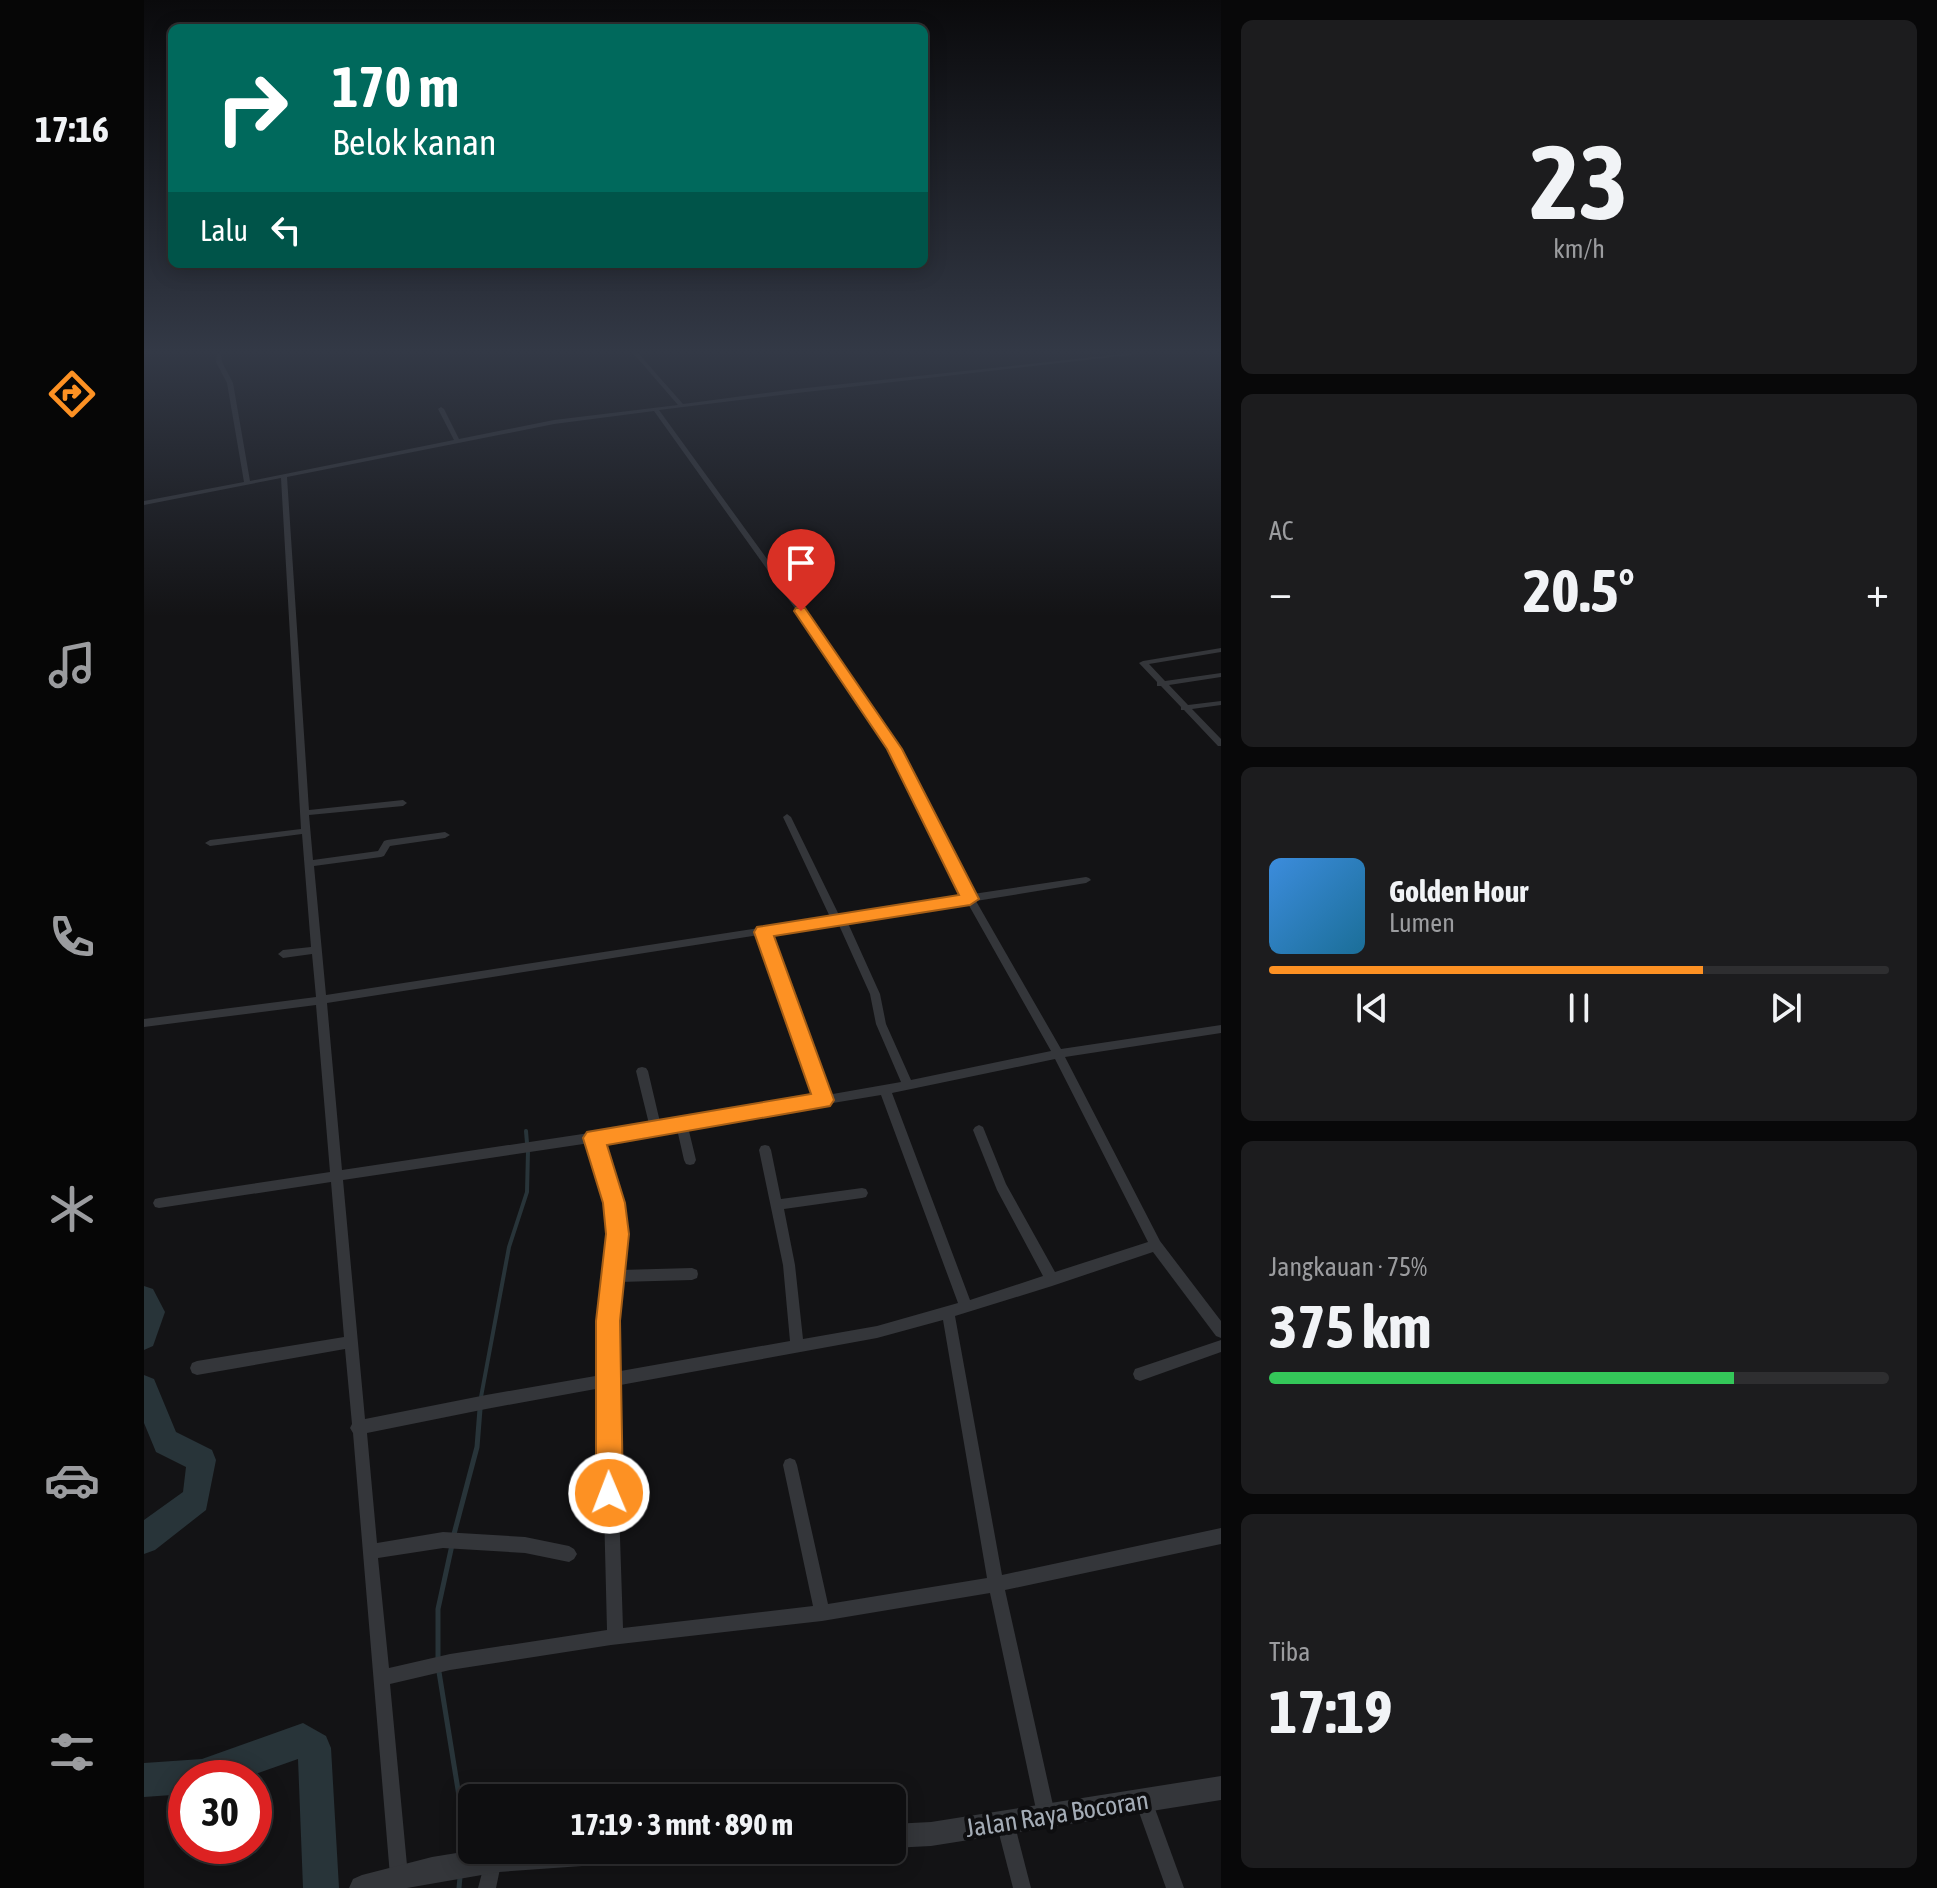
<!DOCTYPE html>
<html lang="id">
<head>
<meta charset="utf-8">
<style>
	:root { --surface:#0e0e10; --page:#1c1c1e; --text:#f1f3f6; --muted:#9b9c9f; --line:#2e2e30; --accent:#fd9123 }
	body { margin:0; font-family:"Asap Condensed",sans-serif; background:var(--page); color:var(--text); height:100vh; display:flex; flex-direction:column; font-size:30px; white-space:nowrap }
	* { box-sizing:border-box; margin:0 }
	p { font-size:26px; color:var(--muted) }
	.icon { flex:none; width:44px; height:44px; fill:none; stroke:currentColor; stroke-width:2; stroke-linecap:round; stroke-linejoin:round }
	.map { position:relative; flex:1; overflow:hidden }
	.side { display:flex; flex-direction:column; gap:20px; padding:20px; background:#080809; width:716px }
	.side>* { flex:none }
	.banner { position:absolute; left:24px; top:24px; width:760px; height:244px; border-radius:12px; box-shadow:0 4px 20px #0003,0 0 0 2px var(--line); background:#00695c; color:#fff; overflow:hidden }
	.speed { position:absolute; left:24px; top:1760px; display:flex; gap:16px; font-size:40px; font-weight:700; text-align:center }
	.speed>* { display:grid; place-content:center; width:104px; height:104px; border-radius:50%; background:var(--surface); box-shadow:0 4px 20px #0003,0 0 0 2px var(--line); line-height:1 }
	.speed .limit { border:12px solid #d22; background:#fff; color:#111 }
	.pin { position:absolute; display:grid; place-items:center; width:68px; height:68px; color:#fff; margin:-82px -34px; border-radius:50% 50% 50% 0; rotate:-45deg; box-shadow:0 0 8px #0007 }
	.pin .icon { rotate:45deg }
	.me { position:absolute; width:88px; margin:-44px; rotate:359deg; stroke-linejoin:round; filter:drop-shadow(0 0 6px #0008) }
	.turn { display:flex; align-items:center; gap:28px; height:168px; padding:0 32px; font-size:36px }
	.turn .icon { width:104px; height:104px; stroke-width:2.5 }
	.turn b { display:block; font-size:56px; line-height:68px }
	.then { display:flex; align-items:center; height:76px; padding:0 32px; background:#0003; gap:16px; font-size:30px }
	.big { font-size:60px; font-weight:700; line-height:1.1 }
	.side .widget { flex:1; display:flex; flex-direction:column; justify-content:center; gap:12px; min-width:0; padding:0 28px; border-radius:12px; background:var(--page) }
	.side .dial { align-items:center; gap:0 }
	.dial b { font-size:104px; line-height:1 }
	.song { display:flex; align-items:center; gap:24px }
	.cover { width:96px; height:96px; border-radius:12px; background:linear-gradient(135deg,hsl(210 70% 55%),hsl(200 70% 35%)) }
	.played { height:8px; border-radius:4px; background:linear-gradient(90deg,var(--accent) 70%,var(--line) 70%) }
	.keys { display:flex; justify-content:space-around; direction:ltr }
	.heat { display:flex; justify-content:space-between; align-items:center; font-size:44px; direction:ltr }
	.charge { height:12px; border-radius:6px; background:linear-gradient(90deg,#34c759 75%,var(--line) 0) }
	.trip { position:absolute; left:314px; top:1784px; width:448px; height:80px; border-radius:12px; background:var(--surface); box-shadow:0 4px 20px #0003,0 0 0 2px var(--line); font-weight:700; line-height:80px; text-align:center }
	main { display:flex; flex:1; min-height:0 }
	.tabs { display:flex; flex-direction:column; width:144px; justify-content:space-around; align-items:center; background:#060606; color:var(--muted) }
	.tabs .icon { width:56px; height:56px }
	.tabs .on { color:var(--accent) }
	.tabs b { font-size:36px; color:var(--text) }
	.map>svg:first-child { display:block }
</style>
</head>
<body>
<main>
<nav class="tabs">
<b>17:16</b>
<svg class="icon on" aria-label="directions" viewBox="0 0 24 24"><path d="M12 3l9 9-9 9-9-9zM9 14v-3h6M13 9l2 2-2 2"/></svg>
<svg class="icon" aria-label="music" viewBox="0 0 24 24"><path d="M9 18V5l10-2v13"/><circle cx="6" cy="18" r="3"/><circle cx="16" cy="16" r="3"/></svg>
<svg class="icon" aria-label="phone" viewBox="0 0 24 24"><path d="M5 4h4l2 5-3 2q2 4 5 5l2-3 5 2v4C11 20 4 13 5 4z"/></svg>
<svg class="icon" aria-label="climate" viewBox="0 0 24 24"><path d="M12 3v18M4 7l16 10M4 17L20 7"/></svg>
<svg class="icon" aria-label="car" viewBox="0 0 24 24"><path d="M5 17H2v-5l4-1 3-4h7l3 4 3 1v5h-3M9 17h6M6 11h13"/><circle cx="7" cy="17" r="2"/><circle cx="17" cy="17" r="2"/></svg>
<svg class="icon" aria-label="filters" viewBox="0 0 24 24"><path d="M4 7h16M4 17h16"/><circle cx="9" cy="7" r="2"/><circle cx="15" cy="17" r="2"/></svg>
</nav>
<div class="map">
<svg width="1077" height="1888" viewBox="0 0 1077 1888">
	<rect width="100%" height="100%" fill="#131315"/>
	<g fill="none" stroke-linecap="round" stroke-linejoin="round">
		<g stroke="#283439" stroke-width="4">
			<polyline points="382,1131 383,1143"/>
			<polyline points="337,1397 365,1247 383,1192 384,1151"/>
		</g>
		<g stroke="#283439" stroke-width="5">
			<polyline points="310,1534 333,1447 336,1409"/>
			<polyline points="294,1660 294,1609 308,1545"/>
			<polyline points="295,1672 320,1827 318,1854"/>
			<polyline points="315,1888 316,1877"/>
		</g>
		<g fill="#283439" fill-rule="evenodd">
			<polygon points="0,1286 9,1289 21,1312 9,1346 0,1350"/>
			<polygon points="0,1375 10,1379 32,1432 68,1450 72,1460 62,1510 11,1550 0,1554 0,1520 39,1492 42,1467 12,1452 0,1423"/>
			<polygon points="159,1723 182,1736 187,1748 195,1888 159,1888 154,1759 100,1778 42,1778 42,1794 0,1797 0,1763 58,1759"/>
		</g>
		<g fill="#34363a" fill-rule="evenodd">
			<path d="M73,353H77L78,362L89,383L106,481L310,440L294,409L297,407L300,409L315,439L410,420L534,405L489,353H494L539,404L653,389L987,353H1003L653,393L515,410L676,632L755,749L829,894L942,877L945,878L947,880L942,883L832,901L917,1049L1077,1025V1033L921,1057L1016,1241L1077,1321V1338L1072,1336L1009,1252L908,1286L811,1316L858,1575L1077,1528V1544L861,1590L911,1814L908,1820L902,1823L896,1820L893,1814L846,1593L678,1621L467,1645L306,1670L246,1684L264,1876L261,1882L255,1885L249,1882L246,1876L209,1433L206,1428L208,1424L201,1349L53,1375L48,1373L46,1368L48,1363L53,1361L200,1337L187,1182L15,1208L11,1207L9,1203L11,1199L15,1198L186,1172L172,1005L0,1027V1019L172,997L168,954L139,958L134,954L139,950L167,947L158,834L66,846L61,843L66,840L157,829L137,478L0,505V501L100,482L83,383L72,362ZM510,411L670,635L747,749L820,896L695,915L647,817L643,814L639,817L686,917L182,995L170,866L237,857L240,856L246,846L301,838L306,835L301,832L243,840L240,841L234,851L169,860L165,815L259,806L263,803L259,800L165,810L143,477L410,424ZM823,902L907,1051L767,1080L742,1024L736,994L703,921ZM694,923L726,994L732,1024L757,1082L683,1095L624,933ZM615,935L672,1096L516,1122L504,1071L502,1068L498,1067L494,1068L492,1071L505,1124L198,1170L183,1003ZM911,1059L1004,1242L911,1272L862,1184L839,1127L835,1125L831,1127L829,1130L853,1190L899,1276L826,1300L748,1093ZM737,1095L814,1303L733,1326L659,1339L651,1265L640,1209L718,1198L722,1197L724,1193L722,1189L718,1188L637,1199L627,1150L625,1146L621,1145L617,1146L615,1150L639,1265L646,1341L471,1372V1321L475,1282L548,1280L553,1278L554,1274L553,1270L548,1268L476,1270L480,1234L476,1203L457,1141L533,1129L540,1160L542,1164L546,1165L550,1164L552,1160L544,1127ZM446,1143L464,1203L468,1234L457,1321V1375L342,1395L221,1419L199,1180ZM799,1320L843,1578L684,1604L653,1465L651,1460L646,1458L641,1460L639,1465L669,1606L479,1628L471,1386L733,1338ZM457,1388L463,1630L306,1654L245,1668L234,1558L299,1548L381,1553L425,1562L430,1559L433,1554L430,1549L425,1546L381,1537L299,1532L233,1543L223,1433L342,1409Z"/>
			<polygon points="1077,648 1077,652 1005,664 1021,681 1077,673 1077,677 1025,685 1044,705 1077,701 1077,705 1048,709 1077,739 1077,746 1074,746 1040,710 1037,710 1037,707 1017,686 1013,686 1013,682 995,663 999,661"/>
			<polygon points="1077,1340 1077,1352 996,1381 991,1379 989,1374 991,1369"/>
			<polygon points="1000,1792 1006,1795 1040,1888 1022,1888 991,1801 994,1795"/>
			<polygon points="861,1813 867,1816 870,1822 887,1888 869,1888 852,1822 855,1816"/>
			<polygon points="348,1855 354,1858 357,1864 352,1888 334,1888 342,1858"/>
		</g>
		<g fill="#34363a" fill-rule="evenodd">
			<polygon points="1077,1776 1077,1800 787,1846 748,1848 748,1824 787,1822"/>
			<polygon points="331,1850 507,1850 504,1859 495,1862 355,1872 263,1888 205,1888 209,1879 218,1875 288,1857"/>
		</g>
	</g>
	<linearGradient id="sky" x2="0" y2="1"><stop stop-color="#0a0a0c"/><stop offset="0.57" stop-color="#333946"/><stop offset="1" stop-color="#333946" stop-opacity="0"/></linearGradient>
	<rect width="1077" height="617" fill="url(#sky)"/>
	<polygon fill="#fd9123" stroke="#a45e17" stroke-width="2" points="652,608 661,608 758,749 835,899 826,905 630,936 690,1100 686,1106 463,1145 481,1203 485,1234 476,1321 479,1493 475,1503 465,1507 456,1503 452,1493 452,1321 462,1234 459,1203 439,1138 443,1132 667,1094 610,932 613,927 815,895 743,749 650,611"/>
	<g text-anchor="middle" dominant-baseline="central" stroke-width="8" stroke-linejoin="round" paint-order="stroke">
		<g font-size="26" fill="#a4acb6" stroke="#0e0e10">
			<text transform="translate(913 1814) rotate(-9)">Jalan Raya Bocoran</text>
		</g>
	</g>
</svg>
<div class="speed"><div class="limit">30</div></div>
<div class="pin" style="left:657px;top:611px;background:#d93025"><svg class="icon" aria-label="arrive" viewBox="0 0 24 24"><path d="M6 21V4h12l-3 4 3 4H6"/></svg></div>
<svg class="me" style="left:465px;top:1493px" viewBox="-20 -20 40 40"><circle r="17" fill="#fd9123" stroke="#fff" stroke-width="3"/><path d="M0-11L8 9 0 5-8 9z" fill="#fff"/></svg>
<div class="trip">17:19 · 3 mnt · 890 m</div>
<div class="banner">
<div class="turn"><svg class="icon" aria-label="right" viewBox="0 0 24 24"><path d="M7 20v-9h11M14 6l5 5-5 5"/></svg><div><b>170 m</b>Belok kanan</div></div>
<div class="then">Lalu<svg class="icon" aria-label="left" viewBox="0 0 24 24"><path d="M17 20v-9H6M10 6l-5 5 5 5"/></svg></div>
</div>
</div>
<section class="side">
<div class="widget dial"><b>23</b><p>km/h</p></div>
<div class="widget"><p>AC</p>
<div class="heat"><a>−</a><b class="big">20.5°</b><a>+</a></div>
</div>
<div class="widget">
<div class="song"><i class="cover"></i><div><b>Golden Hour</b><p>Lumen</p></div></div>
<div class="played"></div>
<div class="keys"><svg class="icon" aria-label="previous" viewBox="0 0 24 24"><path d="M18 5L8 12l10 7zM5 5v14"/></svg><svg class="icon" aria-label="pause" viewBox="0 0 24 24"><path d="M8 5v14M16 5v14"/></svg><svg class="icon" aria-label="next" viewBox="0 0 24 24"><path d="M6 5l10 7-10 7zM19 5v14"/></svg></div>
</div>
<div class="widget"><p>Jangkauan · 75%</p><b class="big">375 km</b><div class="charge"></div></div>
<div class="widget"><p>Tiba</p><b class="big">17:19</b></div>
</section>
</main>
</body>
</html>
